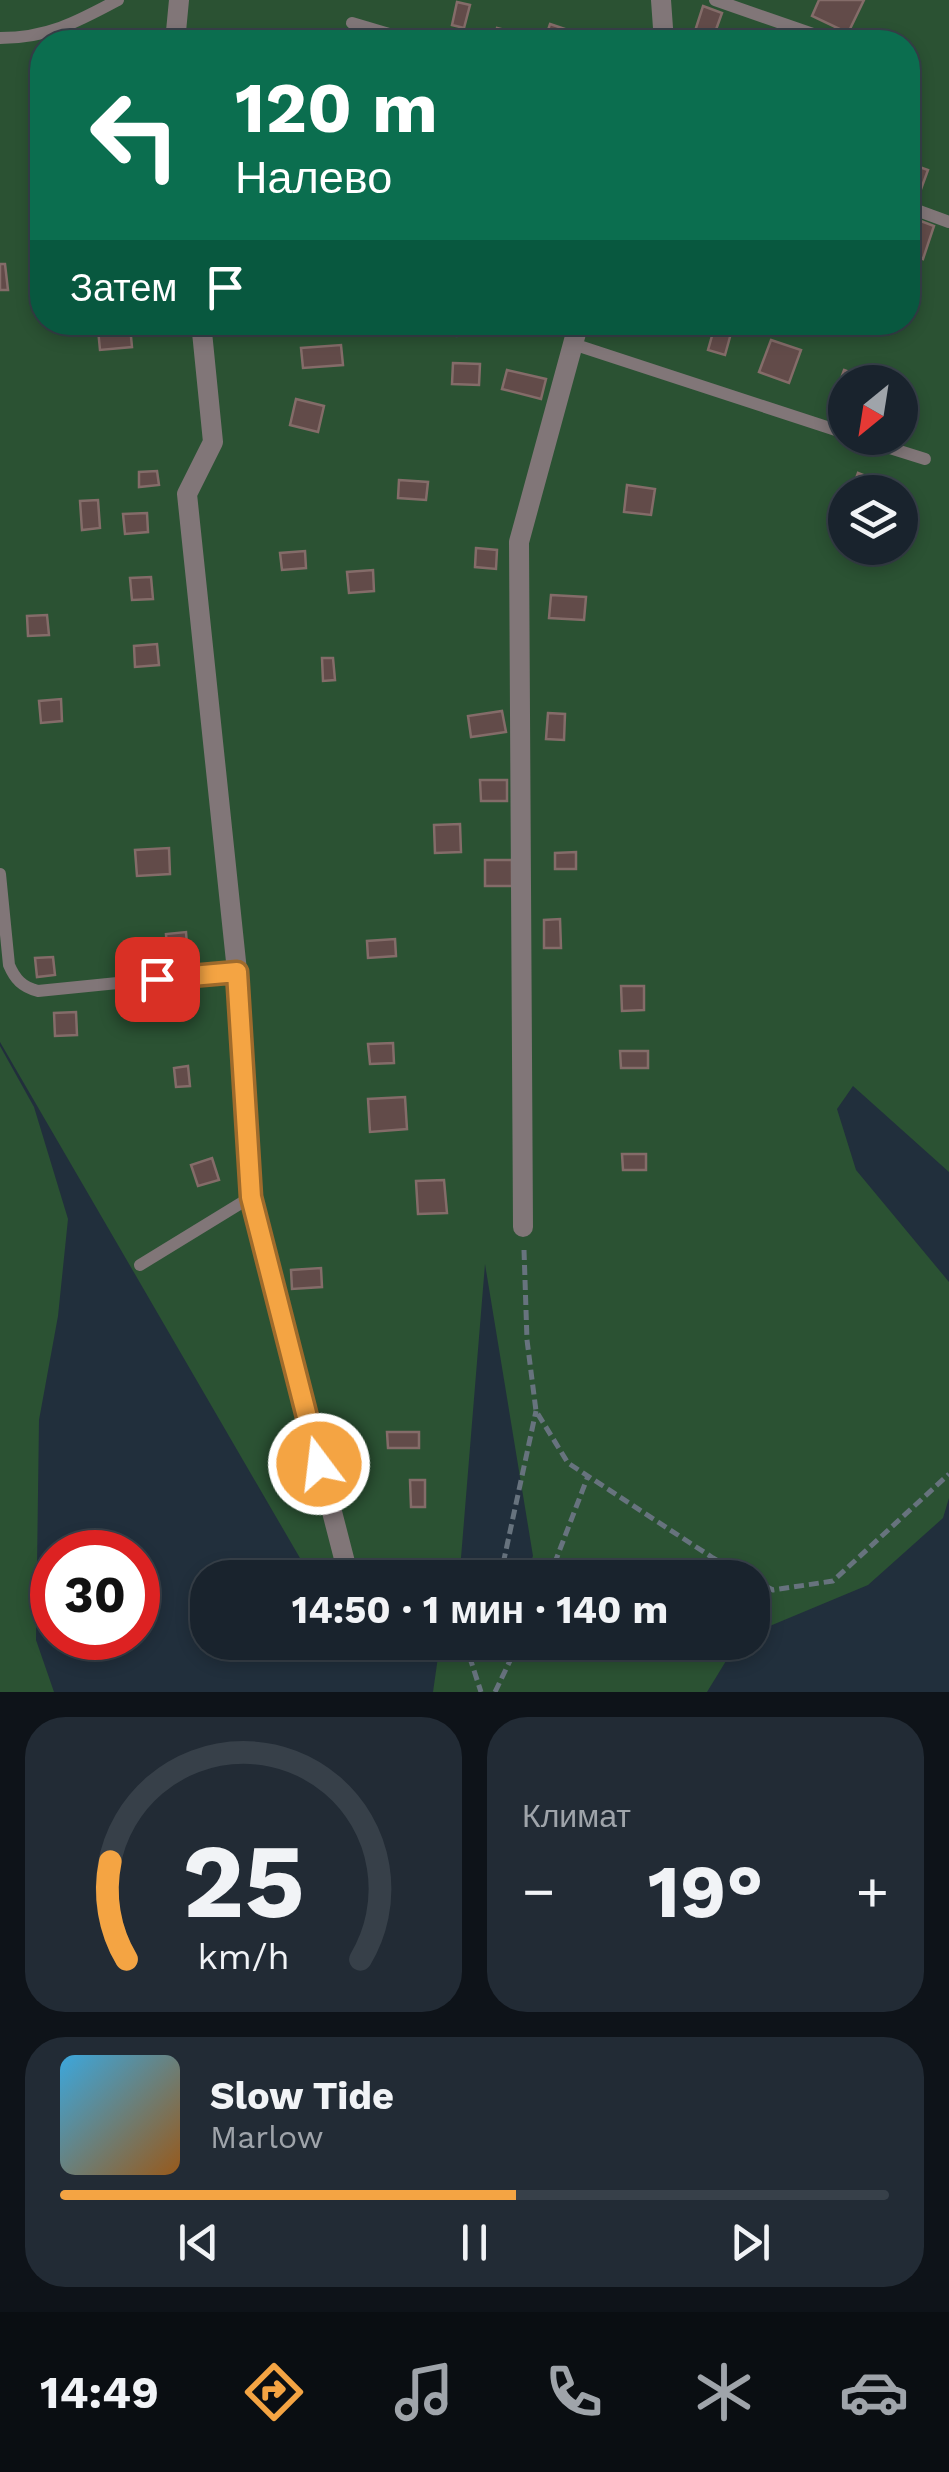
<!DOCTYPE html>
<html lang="ru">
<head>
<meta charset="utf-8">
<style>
	:root { --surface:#19232d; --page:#222b35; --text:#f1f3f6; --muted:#9fa4aa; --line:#374049; --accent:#f4a443 }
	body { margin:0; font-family:"Work Sans",sans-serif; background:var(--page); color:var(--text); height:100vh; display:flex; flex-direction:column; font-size:38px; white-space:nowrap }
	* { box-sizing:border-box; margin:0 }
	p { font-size:32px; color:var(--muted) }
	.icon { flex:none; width:55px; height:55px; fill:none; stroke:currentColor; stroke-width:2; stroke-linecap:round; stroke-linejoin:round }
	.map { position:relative; height:1692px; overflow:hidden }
	.drawer { display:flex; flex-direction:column; gap:25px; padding:25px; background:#0e1319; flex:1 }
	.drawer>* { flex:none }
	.hud { position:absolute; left:30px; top:30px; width:890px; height:305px; border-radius:40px; box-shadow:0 5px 15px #0003,0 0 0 2px var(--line); background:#0b6e4f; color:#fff; overflow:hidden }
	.needle { width:65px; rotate:210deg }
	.fabs { position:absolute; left:828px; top:365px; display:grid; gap:20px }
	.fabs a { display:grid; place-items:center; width:90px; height:90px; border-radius:50%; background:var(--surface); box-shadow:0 5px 15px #0003,0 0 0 2px var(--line); font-size:50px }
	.speed { position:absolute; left:30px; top:1530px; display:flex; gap:20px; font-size:50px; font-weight:700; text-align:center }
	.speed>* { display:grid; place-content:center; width:130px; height:130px; border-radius:50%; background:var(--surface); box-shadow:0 5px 15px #0003,0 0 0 2px var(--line); line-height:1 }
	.speed .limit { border:15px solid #d22; background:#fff; color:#111 }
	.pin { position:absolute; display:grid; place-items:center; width:85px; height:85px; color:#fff; margin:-42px; border-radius:20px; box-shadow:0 5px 15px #0006 }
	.me { position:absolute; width:110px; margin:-55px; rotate:345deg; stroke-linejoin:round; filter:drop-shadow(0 0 8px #0008) }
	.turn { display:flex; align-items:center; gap:35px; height:210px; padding:0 40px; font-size:45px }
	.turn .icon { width:130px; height:130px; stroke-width:2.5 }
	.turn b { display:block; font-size:70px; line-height:85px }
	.then { display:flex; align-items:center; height:95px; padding:0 40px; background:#0003; gap:20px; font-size:38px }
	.big { font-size:75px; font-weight:700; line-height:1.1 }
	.drawer .tile { flex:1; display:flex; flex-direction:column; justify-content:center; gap:15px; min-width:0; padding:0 35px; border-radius:40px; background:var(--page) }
	.drawer .dial { align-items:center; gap:0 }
	.dial svg { height:260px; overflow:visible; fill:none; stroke:var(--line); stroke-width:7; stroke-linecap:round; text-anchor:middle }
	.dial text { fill:var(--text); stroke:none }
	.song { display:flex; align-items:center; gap:30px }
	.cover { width:120px; height:120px; border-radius:15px; background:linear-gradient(135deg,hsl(200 70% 55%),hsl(30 70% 35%)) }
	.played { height:10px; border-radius:5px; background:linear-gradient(90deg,var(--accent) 55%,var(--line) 55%) }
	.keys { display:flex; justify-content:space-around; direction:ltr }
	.heat { display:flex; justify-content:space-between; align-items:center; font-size:55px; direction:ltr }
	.drawer .tiles { flex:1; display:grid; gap:25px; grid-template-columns:1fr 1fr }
	.tile:last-child { grid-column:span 2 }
	.trip { position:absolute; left:190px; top:1560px; width:580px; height:100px; border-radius:40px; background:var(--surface); box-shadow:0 5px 15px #0003,0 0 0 2px var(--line); font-weight:700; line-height:100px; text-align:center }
	.dock { display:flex; height:160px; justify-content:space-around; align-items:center; background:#0a0e12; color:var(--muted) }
	.dock .icon { width:70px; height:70px }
	.dock .on { color:var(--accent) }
	.dock b { font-size:45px; color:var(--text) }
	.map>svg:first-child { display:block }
</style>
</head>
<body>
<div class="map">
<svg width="949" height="1692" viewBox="0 0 949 1692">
	<rect width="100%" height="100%" fill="#212f3c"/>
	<g fill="#2b5233" fill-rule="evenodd">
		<path d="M0,0H949V1172L853,1086L837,1109L856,1170L949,1282V1498L943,1518L868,1585L753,1633L752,1578L524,1577L533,1556L485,1264L460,1570L469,1577H457L459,1571L449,1578L311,1577L0,1042ZM42,42H908V322H42ZM845,382H900V438H845ZM845,492H900V548H845Z"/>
		<polygon points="0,1046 34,1107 68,1219 58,1316 39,1420 36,1640 54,1692 0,1692"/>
		<polygon points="440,1643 440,1642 737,1643 707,1692 433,1692"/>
	</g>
	<polygon fill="#031146" stroke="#445078" stroke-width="2.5" points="417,323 486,323 457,336 424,333"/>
	<g fill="#624b49" stroke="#846c69" stroke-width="2.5">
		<polygon points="819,0 864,0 848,33 812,16"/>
		<polygon points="457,2 470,5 464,28 452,25"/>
		<polygon points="703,6 722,13 713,38 695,31"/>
		<polygon points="550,24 571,31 567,42 544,42"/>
		<polygon points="497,28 513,32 511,42 493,42"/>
		<polygon points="772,33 788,38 786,42 769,42"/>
		<polygon points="908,163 928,170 920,192 908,188"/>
		<polygon points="913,218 934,226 923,259 908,253 908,234"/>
		<polygon points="0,264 5,264 8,290 0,290"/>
		<polygon points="716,322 733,326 725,355 708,350"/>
		<polygon points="130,326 132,347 100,350 98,329"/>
		<polygon points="771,340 801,350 789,383 759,372"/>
		<polygon points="341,345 343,365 303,368 301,348"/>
		<polygon points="453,363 480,364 479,385 452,384"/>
		<polygon points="507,370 546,379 541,399 502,389"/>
		<polygon points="844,370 863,377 861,382 845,382 845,402 834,398"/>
		<polygon points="296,399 324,406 318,432 290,425"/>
		<polygon points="157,471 159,485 139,487 139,472"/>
		<polygon points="858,473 878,481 873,492 851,492"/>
		<polygon points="399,480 428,482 426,500 398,498"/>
		<polygon points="627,485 655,489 651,515 624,512"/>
		<polygon points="98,500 100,528 82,530 80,501"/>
		<polygon points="147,513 148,532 125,534 123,514"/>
		<polygon points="476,548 497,550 496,569 475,567"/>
		<polygon points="305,551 306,568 282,570 280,553"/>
		<polygon points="373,570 374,591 349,593 347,572"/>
		<polygon points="151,577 153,599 132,600 130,578"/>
		<polygon points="551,595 586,597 584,620 549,618"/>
		<polygon points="47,615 49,635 28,636 27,616"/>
		<polygon points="157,644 159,665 135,667 134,646"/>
		<polygon points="322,658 333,658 335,680 323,681"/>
		<polygon points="61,699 62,721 41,723 39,701"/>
		<polygon points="502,711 506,732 471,737 468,716"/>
		<polygon points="548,713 565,714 564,740 546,739"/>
		<polygon points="480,780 507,780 507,801 481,801"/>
		<polygon points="460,824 461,852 435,853 434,825"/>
		<polygon points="169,848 170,874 137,876 135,850"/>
		<polygon points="576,852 576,869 555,869 555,853"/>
		<rect x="485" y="860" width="27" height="26"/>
		<polygon points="560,919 561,948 544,948 544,920"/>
		<polygon points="186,932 187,946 167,948 166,934"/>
		<polygon points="395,939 396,956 368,958 367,941"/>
		<polygon points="53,957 55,975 37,977 35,958"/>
		<polygon points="621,986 644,986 644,1010 622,1011"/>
		<polygon points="76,1012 77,1035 55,1036 54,1013"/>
		<polygon points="393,1043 394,1063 370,1064 368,1044"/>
		<polygon points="620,1051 648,1051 648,1068 621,1068"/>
		<polygon points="188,1066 190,1086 176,1087 174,1068"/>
		<polygon points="405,1097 407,1129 370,1132 368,1099"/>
		<polygon points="622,1154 646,1154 646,1170 623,1170"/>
		<polygon points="212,1158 219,1180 198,1186 191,1165"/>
		<polygon points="444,1180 447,1213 418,1214 416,1181"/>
		<polygon points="321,1268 322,1287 292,1289 291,1270"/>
		<polygon points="387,1432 419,1432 419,1448 388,1448"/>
		<polygon points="410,1480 425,1480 425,1507 411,1507"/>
	</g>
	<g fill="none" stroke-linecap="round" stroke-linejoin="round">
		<g stroke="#67737e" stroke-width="5" stroke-dasharray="10 5" stroke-linecap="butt">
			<polyline points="524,1250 527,1340 536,1411 568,1463 713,1558 749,1578"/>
			<polyline points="500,1578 536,1411"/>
			<polyline points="549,1578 588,1476"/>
			<polyline points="752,1579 773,1590 833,1581 949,1474"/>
			<polyline points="471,1642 468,1652 481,1692"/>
			<polyline points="495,1692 519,1642"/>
		</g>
		<g stroke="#817678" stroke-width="12">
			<polyline points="715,0 833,41"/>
			<polyline points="352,23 416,42"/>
			<path d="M0,38C48,38 77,22 118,0"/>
			<polyline points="908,207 949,222"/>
			<polyline points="573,344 845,433"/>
			<polyline points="858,438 925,459"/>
			<path d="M0,874L9,965C15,979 22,987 38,991L237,971"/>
			<polyline points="140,1265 251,1197"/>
		</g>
		<g stroke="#817678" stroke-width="20">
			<polyline points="661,0 664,42"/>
			<polyline points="175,42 179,0"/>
			<polyline points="201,322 213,442 187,494 237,971 251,1197 348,1574"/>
			<polyline points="523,1227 519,542 579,322"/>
		</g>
	</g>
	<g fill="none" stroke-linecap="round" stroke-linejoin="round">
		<g stroke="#9f6b2c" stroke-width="25">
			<polyline id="route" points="157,979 237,972 251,1197 319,1464"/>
		</g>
		<use href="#route" stroke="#f4a443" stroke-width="18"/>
	</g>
</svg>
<div class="fabs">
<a><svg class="needle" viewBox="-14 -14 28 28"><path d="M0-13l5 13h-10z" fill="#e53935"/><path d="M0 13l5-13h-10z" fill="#9fa4aa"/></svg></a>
<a><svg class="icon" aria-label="layers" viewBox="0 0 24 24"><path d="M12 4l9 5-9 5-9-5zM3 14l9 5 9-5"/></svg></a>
</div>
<div class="speed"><div class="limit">30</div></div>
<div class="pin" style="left:157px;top:979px;background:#d93025"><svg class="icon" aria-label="arrive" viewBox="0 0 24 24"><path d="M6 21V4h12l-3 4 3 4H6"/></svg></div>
<svg class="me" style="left:319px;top:1464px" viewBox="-20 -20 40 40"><circle r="17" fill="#f4a443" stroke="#fff" stroke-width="3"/><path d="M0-11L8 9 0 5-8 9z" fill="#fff"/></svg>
<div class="trip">14:50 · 1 мин · 140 m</div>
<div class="hud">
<div class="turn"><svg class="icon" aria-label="left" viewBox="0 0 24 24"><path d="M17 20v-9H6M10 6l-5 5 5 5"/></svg><div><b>120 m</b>Налево</div></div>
<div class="then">Затем<svg class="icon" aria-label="arrive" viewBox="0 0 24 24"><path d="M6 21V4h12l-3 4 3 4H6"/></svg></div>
</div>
</div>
<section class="drawer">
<div class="tiles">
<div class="tile dial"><svg viewBox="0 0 100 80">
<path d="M14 69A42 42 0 1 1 86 69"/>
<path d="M14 69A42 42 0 0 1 9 39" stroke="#f4a443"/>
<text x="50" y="56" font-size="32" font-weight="700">25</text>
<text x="50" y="72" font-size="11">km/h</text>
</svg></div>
<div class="tile"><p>Климат</p>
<div class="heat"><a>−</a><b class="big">19°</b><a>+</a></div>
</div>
<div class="tile">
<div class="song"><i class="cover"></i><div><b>Slow Tide</b><p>Marlow</p></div></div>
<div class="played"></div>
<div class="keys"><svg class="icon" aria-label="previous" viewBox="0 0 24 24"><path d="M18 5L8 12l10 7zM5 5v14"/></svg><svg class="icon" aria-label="pause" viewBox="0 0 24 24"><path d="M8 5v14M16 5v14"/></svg><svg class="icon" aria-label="next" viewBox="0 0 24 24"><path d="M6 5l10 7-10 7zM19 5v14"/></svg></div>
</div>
</div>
</section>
<nav class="dock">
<b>14:49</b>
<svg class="icon on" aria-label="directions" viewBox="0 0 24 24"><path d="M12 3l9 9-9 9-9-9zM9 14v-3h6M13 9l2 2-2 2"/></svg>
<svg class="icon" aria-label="music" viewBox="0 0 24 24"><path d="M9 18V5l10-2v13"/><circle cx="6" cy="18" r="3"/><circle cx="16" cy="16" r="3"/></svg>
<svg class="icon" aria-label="phone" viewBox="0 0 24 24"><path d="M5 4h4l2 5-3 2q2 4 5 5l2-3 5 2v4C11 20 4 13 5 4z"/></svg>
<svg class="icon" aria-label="climate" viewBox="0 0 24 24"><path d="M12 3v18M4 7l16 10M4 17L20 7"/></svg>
<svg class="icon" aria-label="car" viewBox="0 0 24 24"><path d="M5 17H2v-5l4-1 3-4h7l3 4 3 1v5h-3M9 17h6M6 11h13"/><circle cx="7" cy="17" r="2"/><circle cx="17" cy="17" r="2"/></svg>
</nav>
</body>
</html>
